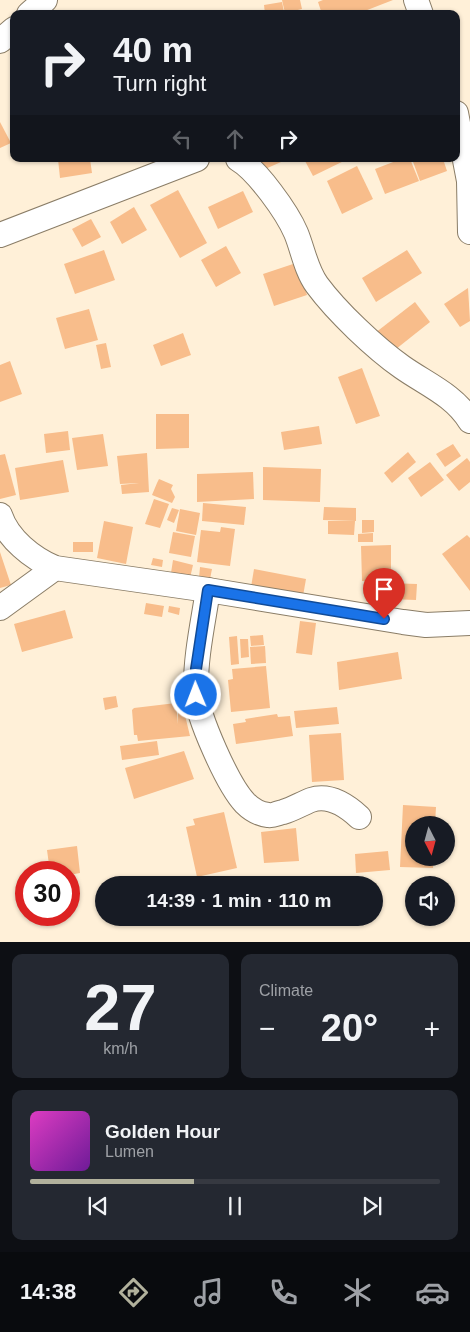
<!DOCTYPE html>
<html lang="en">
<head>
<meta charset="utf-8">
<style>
	:root { --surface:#171b24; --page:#242831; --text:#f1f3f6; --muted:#9ea1a6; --line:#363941; --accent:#b1b19c }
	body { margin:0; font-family:Helvetica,sans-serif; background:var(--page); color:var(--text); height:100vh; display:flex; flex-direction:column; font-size:19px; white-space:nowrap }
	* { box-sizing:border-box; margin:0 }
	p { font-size:16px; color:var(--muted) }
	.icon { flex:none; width:28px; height:28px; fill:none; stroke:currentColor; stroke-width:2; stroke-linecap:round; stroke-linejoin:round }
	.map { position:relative; height:942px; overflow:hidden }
	.side { display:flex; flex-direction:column; gap:12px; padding:12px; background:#0d0f14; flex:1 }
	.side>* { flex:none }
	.top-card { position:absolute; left:10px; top:10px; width:450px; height:152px; border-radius:10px; box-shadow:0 1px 4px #0004; background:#171b24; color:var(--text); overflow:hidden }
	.needle { width:32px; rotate:174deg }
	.tools { position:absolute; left:405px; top:816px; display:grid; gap:10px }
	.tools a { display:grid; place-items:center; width:50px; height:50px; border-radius:50%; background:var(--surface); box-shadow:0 1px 4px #0004; font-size:25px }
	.speed { position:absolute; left:15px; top:861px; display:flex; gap:10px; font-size:25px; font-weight:700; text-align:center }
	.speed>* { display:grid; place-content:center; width:65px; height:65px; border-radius:50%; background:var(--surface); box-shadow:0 1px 4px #0004; line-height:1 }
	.speed .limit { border:8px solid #d22; background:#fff; color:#111 }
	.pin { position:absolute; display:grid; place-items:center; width:42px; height:42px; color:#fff; margin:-51px -21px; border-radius:50% 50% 50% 0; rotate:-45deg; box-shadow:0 0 5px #0007 }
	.pin .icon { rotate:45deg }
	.me { position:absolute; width:55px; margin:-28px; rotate:359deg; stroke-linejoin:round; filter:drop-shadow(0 0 4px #0008) }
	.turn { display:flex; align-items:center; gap:18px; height:105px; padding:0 20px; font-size:22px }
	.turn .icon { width:65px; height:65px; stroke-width:2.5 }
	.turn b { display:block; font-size:35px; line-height:42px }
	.lanes { display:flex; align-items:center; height:48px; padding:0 20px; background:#0003; justify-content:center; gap:25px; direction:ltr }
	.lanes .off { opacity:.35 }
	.big { font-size:38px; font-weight:700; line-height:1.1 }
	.side .widget { flex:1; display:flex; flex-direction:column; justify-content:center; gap:8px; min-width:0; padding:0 18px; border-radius:10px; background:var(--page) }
	.side .dial { align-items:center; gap:0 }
	.dial b { font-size:65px; line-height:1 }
	.song { display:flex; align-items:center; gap:15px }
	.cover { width:60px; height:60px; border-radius:8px; background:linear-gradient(135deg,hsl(310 70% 55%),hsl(280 70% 35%)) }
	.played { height:5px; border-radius:2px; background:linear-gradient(90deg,var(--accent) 40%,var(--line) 40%) }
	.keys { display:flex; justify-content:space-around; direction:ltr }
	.heat { display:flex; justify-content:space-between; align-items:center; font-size:28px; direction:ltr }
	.side .tiles { flex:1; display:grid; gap:12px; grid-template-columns:1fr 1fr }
	.widget:last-child { grid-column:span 2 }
	.trip { position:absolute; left:95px; top:876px; width:288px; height:50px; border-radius:25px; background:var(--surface); box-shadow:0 1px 4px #0004; font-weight:700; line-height:50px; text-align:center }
	.dock { display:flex; height:80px; justify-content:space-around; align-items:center; background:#090b0e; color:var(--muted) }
	.dock .icon { width:35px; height:35px }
	.dock .active { color:var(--accent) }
	.dock b { font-size:22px; color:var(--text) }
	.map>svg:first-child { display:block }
</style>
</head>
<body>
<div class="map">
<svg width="470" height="942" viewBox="0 0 470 942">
	<rect width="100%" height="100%" fill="#fff0d8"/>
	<g fill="#f8bd8b">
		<polygon points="282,0 300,0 302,9 285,13"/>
		<polygon points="323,0 393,0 357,14 322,14 318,2"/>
		<polygon points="282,2 284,12 265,14 264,5"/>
		<polygon points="0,122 11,143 0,148"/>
		<polygon points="58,159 90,159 92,173 60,178"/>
		<polygon points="263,159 280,159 281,162 263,170 259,160"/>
		<polygon points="304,159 348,159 313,176"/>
		<polygon points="401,159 410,159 419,181 385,194 375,169"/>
		<polygon points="412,159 443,159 447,171 420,181"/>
		<polygon points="357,166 373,199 342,214 327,181"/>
		<polygon points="178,190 207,243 180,258 150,205"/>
		<polygon points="243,191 253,212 218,229 208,207"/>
		<polygon points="134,207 147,230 122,244 110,222"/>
		<polygon points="91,219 101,237 82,247 72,229"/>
		<polygon points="226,246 241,273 216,287 201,260"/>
		<polygon points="104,250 115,280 75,294 64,264"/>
		<polygon points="407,250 422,273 376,302 362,278"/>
		<polygon points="296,263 307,295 274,306 263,274"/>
		<polygon points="468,288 470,321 460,327 444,304"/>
		<polygon points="415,302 430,322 391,353 375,333"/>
		<polygon points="89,309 98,340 65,349 56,318"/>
		<polygon points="183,333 191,355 161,366 153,345"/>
		<polygon points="106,343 111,367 101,369 96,345"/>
		<polygon points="10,361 22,394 0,402 0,365"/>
		<polygon points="362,368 380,416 356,424 338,377"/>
		<polygon points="156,414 189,414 189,448 156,449"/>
		<polygon points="319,426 322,444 284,450 281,432"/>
		<polygon points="68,431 70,450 46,453 44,434"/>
		<polygon points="103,434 108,466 77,470 72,438"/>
		<polygon points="453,444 461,456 445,467 436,454"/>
		<polygon points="408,452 416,462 392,483 384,473"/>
		<polygon points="147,453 149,492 122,494 121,485 139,483 120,484 117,456"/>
		<polygon points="5,454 16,495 0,499 0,455"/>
		<polygon points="467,458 470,462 470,482 459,491 446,475"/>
		<polygon points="63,460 69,492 20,500 15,468"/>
		<polygon points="430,462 444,480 421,497 408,478"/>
		<polygon points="263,467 321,469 320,502 263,500"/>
		<polygon points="253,472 254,499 197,502 197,474"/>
		<polygon points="159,479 173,485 171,489 175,497 172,503 152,495 157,483 164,486 157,483"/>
		<polygon points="154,499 169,504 160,528 145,524"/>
		<polygon points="203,503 246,507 244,525 202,521"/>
		<polygon points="324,507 356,508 356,521 323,520"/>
		<polygon points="172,508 179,510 174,523 167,520"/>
		<polygon points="180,509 200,513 196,535 176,531"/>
		<polygon points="362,520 374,520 374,532 362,533"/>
		<polygon points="104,521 133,527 126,564 97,558"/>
		<polygon points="328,521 355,521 354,535 328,534"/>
		<polygon points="221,527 235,529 230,566 197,562 201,530 220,532"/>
		<polygon points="173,532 195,536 191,557 169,553"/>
		<polygon points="373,533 373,542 358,542 358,534"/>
		<polygon points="467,535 470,538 470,591 442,554"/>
		<rect x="73" y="542" width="20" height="10"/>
		<polygon points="391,545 391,580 362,581 361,546"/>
		<polygon points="0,552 11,585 0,588"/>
		<polygon points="153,558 163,560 162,567 151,565"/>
		<polygon points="173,560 193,565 190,578 171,573"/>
		<polygon points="200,567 212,569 210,579 199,578"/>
		<polygon points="254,569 306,579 303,596 251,587"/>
		<polygon points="388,583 417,584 416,600 388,599"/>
		<polygon points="146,603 164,606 162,617 144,614"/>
		<polygon points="169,606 180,608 179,615 168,612"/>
		<polygon points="65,610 73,638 22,652 14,624"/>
		<polygon points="300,621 316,623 312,655 296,653"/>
		<polygon points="263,635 264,645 251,646 250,636"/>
		<polygon points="237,636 239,664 231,665 229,637"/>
		<polygon points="240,639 248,639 249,657 241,658"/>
		<polygon points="265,646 266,663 251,664 250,647"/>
		<polygon points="398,652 402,679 339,690 337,662"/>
		<polygon points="266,666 270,708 231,712 228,680 233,679 232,669"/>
		<polygon points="116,696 118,707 105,710 103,698"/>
		<polygon points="176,703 178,724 178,712 184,711 190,736 138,741 137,735 134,735 132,710 134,708"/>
		<polygon points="337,707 339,724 296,728 294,711"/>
		<polygon points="277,714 278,717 290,716 293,736 236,744 233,724 246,722 245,719"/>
		<polygon points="341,733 344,780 312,782 309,735"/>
		<polygon points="157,741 159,755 122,760 120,746"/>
		<polygon points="184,751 194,779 134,799 125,768"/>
		<polygon points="403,805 436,807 435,825 414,825 414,858 434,858 433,868 400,867"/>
		<polygon points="224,812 237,868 197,877 186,827 195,825 193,819"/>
		<polygon points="296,828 299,861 264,863 261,832"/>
		<polygon points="77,846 80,873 69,875 69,872 50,872 47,850"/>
		<polygon points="388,851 390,870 356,873 355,854"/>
	</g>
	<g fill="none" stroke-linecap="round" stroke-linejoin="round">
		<g stroke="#8a7d67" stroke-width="26">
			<g id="minor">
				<polyline points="416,0 421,14"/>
				<polyline points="29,14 45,0"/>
				<polyline points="0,41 14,29"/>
				<polyline points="456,113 469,181 470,232"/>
				<path d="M238,159C257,170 287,212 296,233C303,250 306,270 317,285C337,312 375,348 402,367C426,384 454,395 470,421"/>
				<polyline points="0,235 197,159"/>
				<path d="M0,515C8,539 32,558 55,568L208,590L403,622L426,625L470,623"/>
				<path d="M208,590C203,623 195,658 196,692C197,716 228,785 245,803C251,809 259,814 268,815C273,816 278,813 283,812C293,809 301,804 311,800C329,794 346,805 359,817"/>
				<polyline points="0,608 55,568"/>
			</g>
		</g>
		<use href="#minor" stroke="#fff" stroke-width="24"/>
	</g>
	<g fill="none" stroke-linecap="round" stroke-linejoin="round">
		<g stroke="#114b97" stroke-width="12">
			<polyline id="route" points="196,695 196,669 208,590 384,619"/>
		</g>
		<use href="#route" stroke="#1a73e8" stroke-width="9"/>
	</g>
</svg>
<div class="tools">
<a><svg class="needle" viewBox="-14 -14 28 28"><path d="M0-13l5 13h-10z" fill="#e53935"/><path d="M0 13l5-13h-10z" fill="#9ea1a6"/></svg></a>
<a><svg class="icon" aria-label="sound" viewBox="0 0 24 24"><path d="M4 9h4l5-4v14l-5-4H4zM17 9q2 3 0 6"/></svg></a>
</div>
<div class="speed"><div class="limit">30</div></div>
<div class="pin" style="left:384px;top:619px;background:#d93025"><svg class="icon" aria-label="arrive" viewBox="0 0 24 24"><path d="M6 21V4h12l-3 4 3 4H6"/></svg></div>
<svg class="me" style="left:196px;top:695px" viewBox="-20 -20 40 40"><circle r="17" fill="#1a73e8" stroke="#fff" stroke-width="3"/><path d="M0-11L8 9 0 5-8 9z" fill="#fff"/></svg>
<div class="trip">14:39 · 1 min · 110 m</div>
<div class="top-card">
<div class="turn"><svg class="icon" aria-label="right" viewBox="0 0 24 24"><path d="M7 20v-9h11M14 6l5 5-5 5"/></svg><div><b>40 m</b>Turn right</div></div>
<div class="lanes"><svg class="icon off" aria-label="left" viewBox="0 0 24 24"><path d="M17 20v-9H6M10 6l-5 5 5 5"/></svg><svg class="icon off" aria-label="ahead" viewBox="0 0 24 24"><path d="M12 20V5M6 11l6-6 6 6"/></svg><svg class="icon" aria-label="right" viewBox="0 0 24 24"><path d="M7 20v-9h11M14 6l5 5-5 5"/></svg></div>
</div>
</div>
<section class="side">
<div class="tiles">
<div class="widget dial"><b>27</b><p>km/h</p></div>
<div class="widget"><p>Climate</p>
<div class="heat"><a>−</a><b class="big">20°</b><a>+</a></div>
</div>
<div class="widget">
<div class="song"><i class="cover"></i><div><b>Golden Hour</b><p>Lumen</p></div></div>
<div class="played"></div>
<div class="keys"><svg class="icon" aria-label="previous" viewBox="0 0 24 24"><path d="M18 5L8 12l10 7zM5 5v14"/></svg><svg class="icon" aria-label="pause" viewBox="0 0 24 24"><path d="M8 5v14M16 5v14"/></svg><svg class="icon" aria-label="next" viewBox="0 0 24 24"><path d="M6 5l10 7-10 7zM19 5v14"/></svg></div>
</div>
</div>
</section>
<nav class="dock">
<b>14:38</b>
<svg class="icon active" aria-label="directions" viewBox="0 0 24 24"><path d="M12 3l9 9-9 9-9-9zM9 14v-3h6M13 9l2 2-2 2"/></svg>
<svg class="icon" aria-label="music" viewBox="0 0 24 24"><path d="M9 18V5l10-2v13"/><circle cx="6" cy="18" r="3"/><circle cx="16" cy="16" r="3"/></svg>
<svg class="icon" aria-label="phone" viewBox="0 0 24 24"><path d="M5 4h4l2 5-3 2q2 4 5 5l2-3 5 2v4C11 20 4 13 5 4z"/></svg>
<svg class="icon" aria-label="climate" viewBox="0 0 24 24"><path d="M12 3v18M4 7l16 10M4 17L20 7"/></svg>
<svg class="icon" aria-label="car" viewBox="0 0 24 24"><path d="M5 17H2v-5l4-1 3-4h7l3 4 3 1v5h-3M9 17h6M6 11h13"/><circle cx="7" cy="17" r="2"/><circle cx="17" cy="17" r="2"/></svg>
</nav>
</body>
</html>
